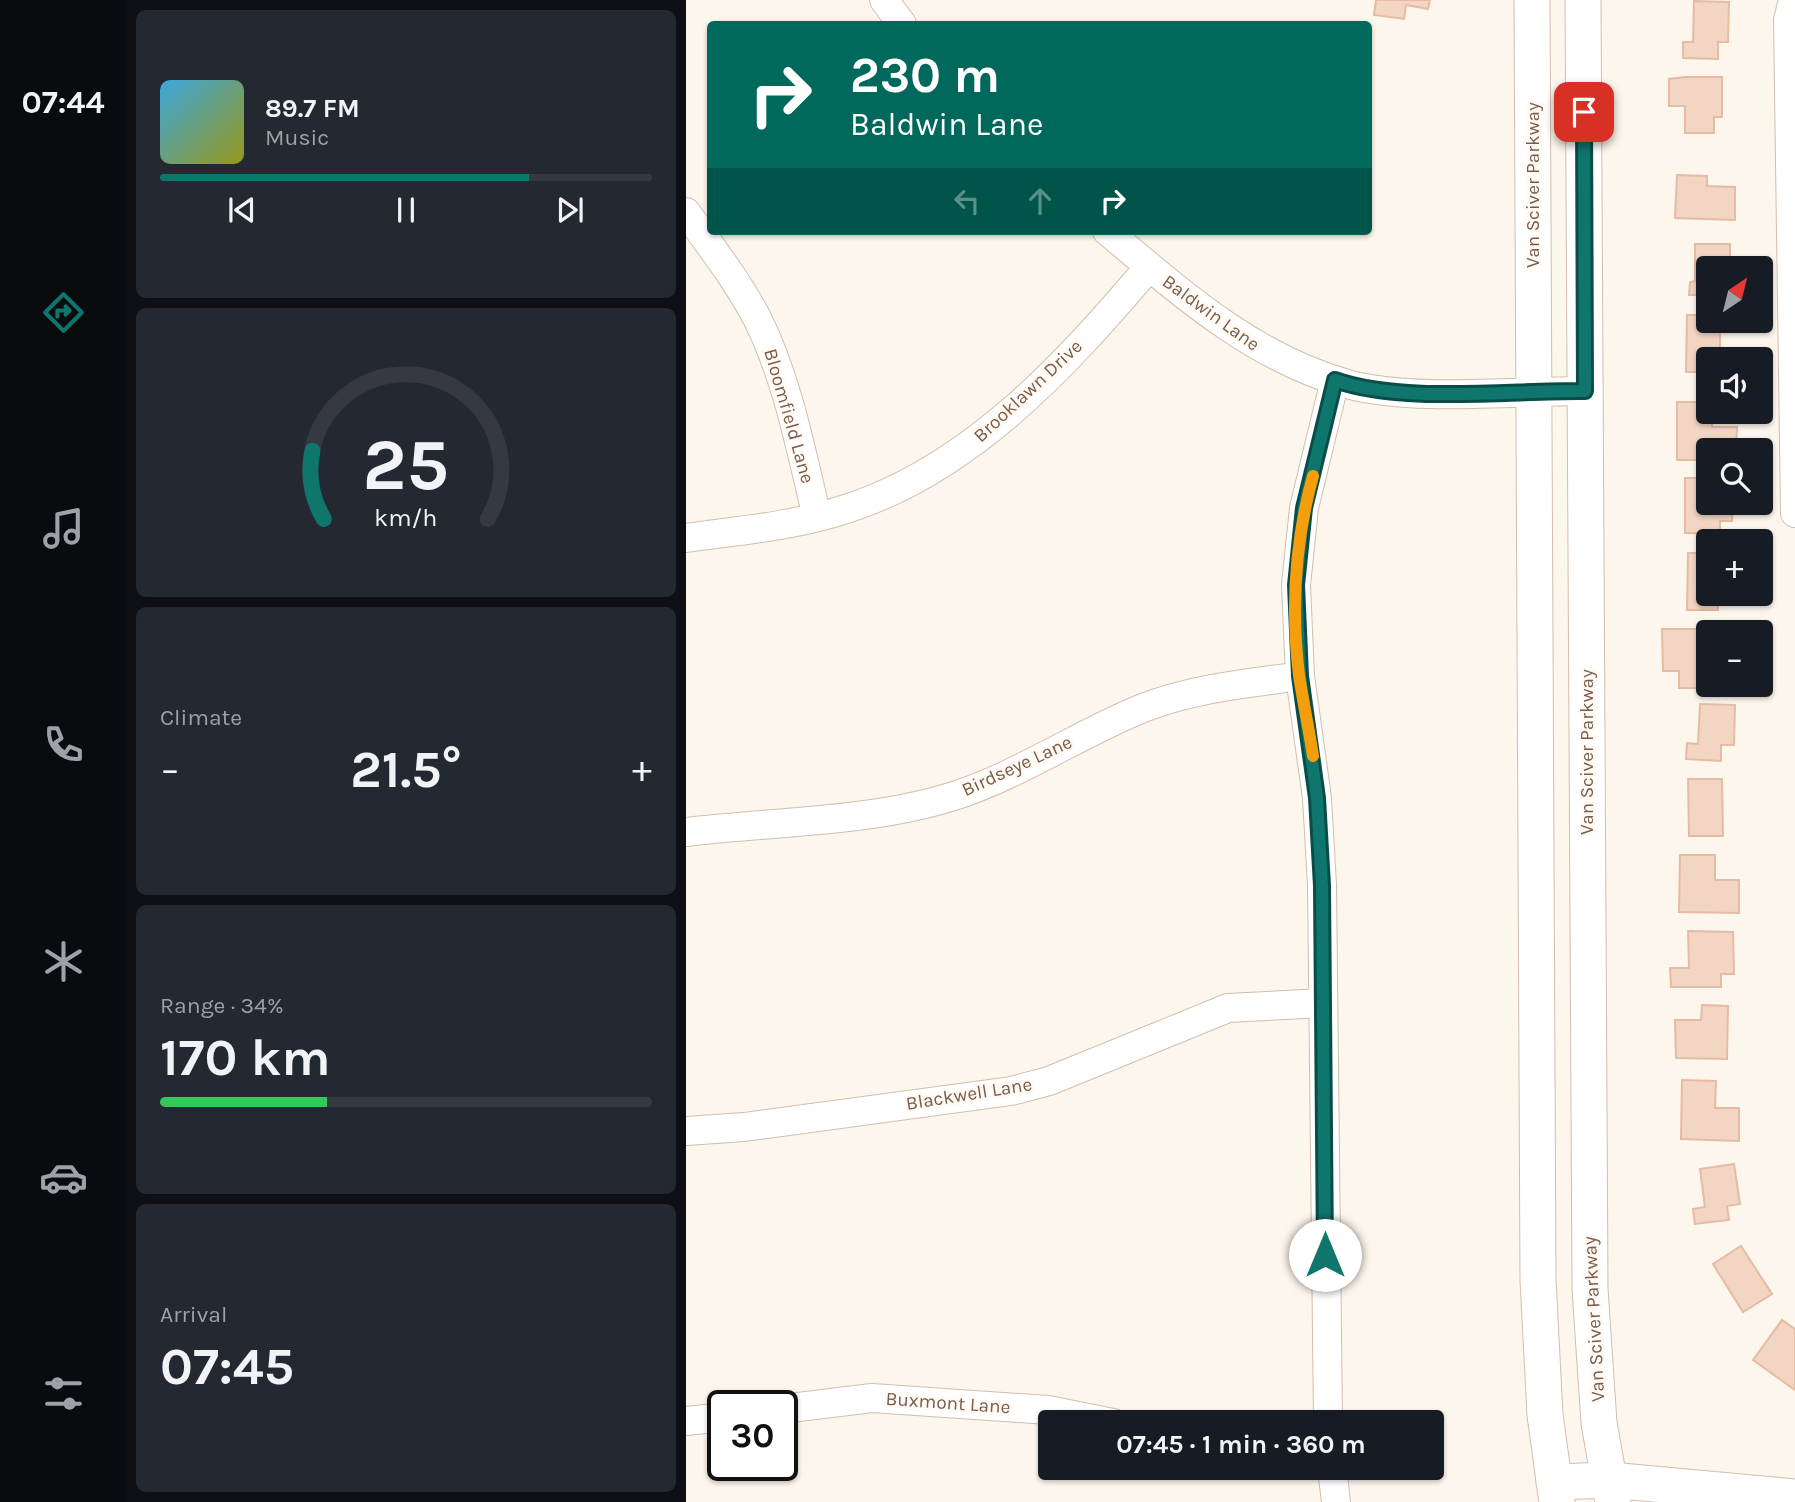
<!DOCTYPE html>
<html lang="en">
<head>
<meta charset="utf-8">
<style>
	:root { --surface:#171b24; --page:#242831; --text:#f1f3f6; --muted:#9ea1a6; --line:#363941; --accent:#0f766e }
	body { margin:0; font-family:Karla,sans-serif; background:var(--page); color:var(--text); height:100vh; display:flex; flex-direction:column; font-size:26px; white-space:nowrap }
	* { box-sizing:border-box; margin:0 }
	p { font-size:23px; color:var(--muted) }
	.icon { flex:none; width:38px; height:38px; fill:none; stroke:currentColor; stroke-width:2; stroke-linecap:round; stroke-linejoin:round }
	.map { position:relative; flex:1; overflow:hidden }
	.details { display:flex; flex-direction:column; gap:10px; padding:10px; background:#0d0f14; width:560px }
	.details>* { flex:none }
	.top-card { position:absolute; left:21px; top:21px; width:665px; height:214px; border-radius:7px; box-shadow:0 2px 5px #0004; background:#00695c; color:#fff; overflow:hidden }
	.needle { width:46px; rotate:35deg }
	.tools { position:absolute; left:1010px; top:256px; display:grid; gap:14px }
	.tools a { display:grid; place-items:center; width:77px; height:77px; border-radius:7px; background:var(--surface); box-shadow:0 2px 5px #0004; font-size:35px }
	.speed { position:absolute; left:21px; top:1390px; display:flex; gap:14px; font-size:35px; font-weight:700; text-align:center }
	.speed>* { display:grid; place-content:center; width:91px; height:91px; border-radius:50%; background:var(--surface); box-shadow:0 2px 5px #0004; line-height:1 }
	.speed .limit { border:4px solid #111; border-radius:10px; background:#fff; color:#111 }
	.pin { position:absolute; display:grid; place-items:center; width:60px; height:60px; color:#fff; margin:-30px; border-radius:14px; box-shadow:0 4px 10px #0006 }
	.me { position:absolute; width:77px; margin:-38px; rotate:0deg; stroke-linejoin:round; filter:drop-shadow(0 0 5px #0008) }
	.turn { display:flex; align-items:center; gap:24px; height:147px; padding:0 28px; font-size:32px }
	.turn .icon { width:91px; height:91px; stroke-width:2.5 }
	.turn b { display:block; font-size:49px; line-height:60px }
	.lanes { display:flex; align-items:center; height:66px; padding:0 28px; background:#0003; justify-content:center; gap:35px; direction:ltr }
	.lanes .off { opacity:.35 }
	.big { font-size:52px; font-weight:700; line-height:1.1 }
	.details .tile { flex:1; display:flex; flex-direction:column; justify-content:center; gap:10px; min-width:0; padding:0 24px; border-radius:10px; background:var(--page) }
	.details .dial { align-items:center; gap:0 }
	.dial svg { height:182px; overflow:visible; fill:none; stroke:var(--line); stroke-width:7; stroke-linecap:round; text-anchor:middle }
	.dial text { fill:var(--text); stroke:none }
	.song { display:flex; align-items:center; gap:21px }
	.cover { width:84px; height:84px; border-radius:10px; background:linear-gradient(135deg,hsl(200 70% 55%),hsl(60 70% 35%)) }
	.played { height:7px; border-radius:4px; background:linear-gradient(90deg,var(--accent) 75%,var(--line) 75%) }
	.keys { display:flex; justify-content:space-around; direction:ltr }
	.heat { display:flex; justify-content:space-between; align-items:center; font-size:38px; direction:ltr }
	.charge { height:10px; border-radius:5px; background:linear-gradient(90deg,#34c759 34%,var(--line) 0) }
	.trip { position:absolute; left:352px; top:1410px; width:406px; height:70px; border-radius:7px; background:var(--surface); box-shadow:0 2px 5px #0004; font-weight:700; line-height:70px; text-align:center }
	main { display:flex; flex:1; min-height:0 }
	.menu { display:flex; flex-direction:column; width:126px; justify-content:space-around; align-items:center; background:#090b0e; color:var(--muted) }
	.menu .icon { width:49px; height:49px }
	.menu .on { color:var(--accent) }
	.menu b { font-size:32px; color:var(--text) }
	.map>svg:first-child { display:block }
</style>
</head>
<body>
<main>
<nav class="menu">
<b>07:44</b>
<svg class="icon on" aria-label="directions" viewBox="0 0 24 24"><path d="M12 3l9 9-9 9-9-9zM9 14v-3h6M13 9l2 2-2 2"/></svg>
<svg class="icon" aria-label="music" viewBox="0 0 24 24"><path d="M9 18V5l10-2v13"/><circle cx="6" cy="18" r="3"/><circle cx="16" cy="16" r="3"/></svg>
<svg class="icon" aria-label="phone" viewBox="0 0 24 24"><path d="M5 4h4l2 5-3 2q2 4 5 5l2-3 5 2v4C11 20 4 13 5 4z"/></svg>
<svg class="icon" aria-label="climate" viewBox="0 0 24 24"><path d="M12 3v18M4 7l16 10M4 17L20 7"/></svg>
<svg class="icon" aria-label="car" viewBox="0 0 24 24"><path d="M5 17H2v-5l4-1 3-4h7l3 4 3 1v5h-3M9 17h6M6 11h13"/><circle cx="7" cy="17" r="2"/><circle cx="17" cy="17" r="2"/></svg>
<svg class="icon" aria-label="filters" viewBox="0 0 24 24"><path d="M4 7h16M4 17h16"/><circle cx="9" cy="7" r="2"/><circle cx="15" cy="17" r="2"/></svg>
</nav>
<section class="details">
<div class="tile">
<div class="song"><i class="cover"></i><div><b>89.7 FM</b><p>Music</p></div></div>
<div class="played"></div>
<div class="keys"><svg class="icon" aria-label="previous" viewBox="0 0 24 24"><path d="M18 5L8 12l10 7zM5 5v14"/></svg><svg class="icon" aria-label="pause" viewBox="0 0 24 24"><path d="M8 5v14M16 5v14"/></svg><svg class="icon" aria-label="next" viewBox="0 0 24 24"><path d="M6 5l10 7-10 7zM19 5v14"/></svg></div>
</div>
<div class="tile dial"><svg viewBox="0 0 100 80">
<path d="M14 69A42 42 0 1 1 86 69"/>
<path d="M14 69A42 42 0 0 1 9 39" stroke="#0f766e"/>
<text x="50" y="56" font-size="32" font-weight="700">25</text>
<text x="50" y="72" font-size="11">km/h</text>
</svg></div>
<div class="tile"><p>Climate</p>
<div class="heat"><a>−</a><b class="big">21.5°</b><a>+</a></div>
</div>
<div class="tile"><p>Range · 34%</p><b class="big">170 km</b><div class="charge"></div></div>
<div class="tile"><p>Arrival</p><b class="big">07:45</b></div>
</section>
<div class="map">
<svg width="1109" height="1502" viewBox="0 0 1109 1502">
	<rect width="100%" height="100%" fill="#fdf6ec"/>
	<g fill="#f3d5c3" stroke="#e6bba3" stroke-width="2">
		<polygon points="690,0 744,0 742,9 720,5 718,19 688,15"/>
		<polygon points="1008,1 1043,2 1042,42 1032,42 1032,59 997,58 997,42 1007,42"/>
		<polygon points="999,77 1036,77 1036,117 1028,117 1028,133 999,133 999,106 983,106 983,79"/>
		<polygon points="991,175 1021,176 1021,186 1049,187 1049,220 989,218"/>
		<polygon points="1009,244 1044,244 1044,268 1022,268 1022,295 1003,295 1004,282 1009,281"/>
		<polygon points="1001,315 1022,315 1022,320 1034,320 1034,359 1022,359 1022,372 1000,372"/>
		<polygon points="991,402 1022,402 1022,411 1026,411 1026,427 1051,427 1050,450 1022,450 1022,460 991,460"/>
		<polygon points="999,478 1022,478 1022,502 1047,502 1046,521 1034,521 1034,534 999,533"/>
		<polygon points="1002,553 1022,553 1022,593 1032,593 1032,610 1001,610"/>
		<polygon points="976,629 1027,629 1028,632 1022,632 1022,684 1051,684 1052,688 993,688 993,671 977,671"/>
		<polygon points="1014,704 1049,705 1048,745 1035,745 1035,761 1000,759 1001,743 1012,744"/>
		<polygon points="1002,779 1036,779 1037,836 1003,836"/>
		<polygon points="994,855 1029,855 1029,880 1053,880 1053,913 993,912"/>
		<polygon points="1002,931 1047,932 1048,974 1035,974 1035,987 985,987 984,968 1003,968"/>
		<polygon points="1016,1005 1042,1006 1041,1059 990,1058 989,1020 1015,1020"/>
		<polygon points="996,1080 1030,1081 1029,1108 1053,1108 1053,1141 995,1139"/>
		<polygon points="1048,1164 1054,1204 1041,1206 1043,1220 1009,1224 1007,1209 1019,1207 1014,1169"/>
		<polygon points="1055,1246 1086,1294 1057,1312 1027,1264"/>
		<polygon points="1096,1320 1109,1329 1109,1390 1067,1360"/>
	</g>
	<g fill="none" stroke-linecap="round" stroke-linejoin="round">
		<g stroke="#d1beb0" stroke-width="30">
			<g id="minor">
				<polyline points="198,0 216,24"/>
				<polyline points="1107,0 1102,20 1109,513"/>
				<path d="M0,212C25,247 51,280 71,318C102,380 115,451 131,517"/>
				<path d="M421,231C495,293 566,357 661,384C726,402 829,391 899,391"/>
				<path d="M0,538C49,531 99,527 147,513C279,476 377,368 463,267"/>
				<path d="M0,832C90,821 187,823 274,794C338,772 395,733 457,708C508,688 560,684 614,676"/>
				<polyline points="0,1131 58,1127 325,1091 363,1081 542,1008 637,1003"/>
				<polyline points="96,1409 186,1398 362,1410 427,1423"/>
				<polyline points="0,1421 37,1417"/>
				<polyline points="642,1423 636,885 631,798 614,676 610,585 618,508 649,380"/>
				<polyline points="646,1468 650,1502"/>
			</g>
		</g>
		<g stroke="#d1beb0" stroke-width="37">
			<g id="tertiary">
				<polyline points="846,0 852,1280 859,1415 871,1502"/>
				<polyline points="897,0 904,1289 913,1423 927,1502"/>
				<polyline points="868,1482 924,1480 1109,1497"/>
			</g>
		</g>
		<use href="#minor" stroke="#fff" stroke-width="28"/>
		<use href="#tertiary" stroke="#fff" stroke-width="35"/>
	</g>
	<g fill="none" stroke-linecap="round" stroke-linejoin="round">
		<g stroke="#0a4d48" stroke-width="18">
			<path id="route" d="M639,1255L636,886L631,798L614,676L610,585L618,508L649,380C716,404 826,390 899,391L898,112"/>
		</g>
		<use href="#route" stroke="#0f766e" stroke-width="12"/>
		<path stroke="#f59e0b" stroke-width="12" d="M627,756C623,729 617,702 613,675C605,609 609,541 627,476"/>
	</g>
	<g text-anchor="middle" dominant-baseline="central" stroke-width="6" stroke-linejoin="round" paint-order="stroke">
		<g font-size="19" fill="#7a5c4d" stroke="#fffaf3">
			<text transform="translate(847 185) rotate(-90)">Van Sciver Parkway</text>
			<text transform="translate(525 313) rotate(36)">Baldwin Lane</text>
			<text transform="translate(342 391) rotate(-43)">Brooklawn Drive</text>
			<text transform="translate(103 416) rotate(74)">Bloomfield Lane</text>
			<text transform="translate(901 752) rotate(-90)">Van Sciver Parkway</text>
			<text transform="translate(331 766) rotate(-25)">Birdseye Lane</text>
			<text transform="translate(283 1094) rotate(-9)">Blackwell Lane</text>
			<text transform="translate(908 1319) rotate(-93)">Van Sciver Parkway</text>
			<text transform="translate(262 1403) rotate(4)">Buxmont Lane</text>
		</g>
	</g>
</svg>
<div class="tools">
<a><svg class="needle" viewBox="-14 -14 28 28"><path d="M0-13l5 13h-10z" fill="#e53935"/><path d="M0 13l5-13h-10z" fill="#9ea1a6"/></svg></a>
<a><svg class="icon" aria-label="sound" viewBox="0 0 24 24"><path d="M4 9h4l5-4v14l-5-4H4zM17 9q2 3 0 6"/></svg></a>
<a><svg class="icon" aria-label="search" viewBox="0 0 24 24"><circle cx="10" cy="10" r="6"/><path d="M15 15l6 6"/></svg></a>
<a>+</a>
<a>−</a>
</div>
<div class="speed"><div class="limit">30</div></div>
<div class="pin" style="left:898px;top:112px;background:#d93025"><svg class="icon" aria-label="arrive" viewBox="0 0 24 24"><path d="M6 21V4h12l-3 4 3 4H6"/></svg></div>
<svg class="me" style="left:639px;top:1255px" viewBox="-20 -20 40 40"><circle r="19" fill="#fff"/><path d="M0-13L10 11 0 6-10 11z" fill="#0f766e"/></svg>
<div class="trip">07:45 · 1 min · 360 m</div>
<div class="top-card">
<div class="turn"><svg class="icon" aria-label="right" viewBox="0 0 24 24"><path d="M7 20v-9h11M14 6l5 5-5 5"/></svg><div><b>230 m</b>Baldwin Lane</div></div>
<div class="lanes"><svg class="icon off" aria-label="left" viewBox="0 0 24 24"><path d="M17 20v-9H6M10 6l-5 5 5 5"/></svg><svg class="icon off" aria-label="ahead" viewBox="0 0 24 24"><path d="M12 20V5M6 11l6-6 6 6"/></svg><svg class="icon" aria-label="right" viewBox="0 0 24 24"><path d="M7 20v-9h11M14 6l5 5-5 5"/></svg></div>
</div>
</div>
</main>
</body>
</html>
